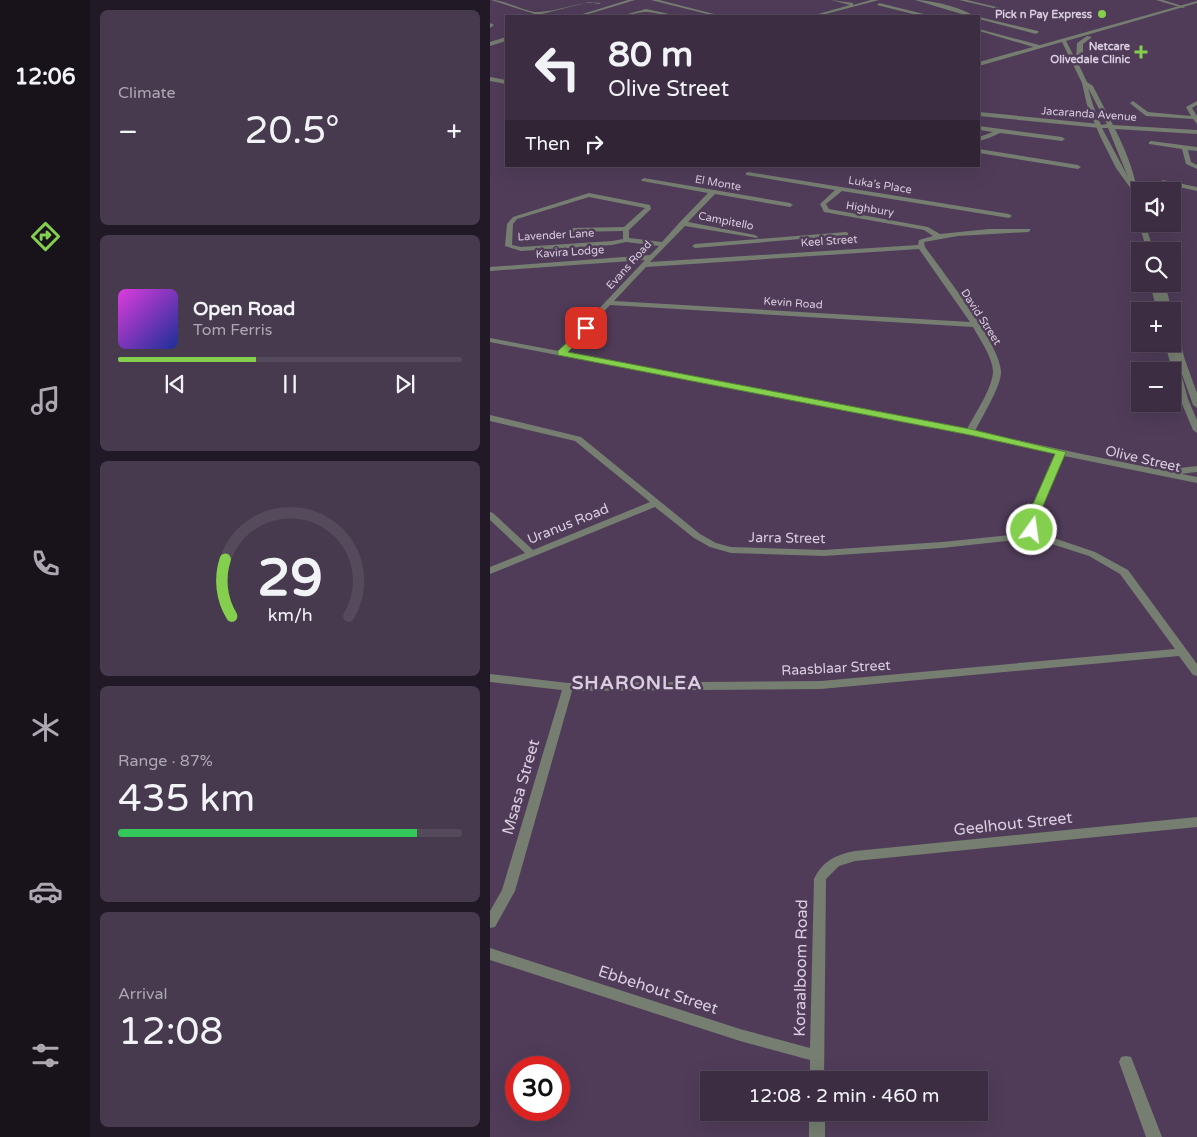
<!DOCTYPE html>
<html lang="en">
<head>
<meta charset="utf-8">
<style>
	:root { --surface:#3c2d43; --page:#47394e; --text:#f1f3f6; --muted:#aca8b2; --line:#55495c; --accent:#84cf4d }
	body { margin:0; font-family:"Varela Round",sans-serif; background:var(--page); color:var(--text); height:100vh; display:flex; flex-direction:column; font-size:19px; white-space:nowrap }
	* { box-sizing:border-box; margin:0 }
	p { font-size:16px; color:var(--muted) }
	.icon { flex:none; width:28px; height:28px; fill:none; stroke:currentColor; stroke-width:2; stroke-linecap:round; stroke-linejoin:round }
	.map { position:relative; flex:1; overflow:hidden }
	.drawer { display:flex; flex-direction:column; gap:10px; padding:10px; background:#211925; width:400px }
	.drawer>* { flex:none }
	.guide { position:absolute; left:15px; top:15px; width:475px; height:152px; border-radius:0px; box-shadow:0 5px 20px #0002,0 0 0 1px var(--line); background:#3c2d43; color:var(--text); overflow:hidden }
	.buttons { position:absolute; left:641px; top:182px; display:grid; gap:10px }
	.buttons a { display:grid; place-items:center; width:50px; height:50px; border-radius:0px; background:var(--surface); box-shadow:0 5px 20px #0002,0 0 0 1px var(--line); font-size:25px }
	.speed { position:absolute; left:15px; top:1056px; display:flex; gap:10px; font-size:25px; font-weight:700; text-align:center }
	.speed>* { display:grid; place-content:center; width:65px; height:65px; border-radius:50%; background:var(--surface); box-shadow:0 5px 20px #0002,0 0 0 1px var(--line); line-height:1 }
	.speed .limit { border:8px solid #d22; background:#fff; color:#111 }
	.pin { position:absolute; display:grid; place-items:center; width:42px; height:42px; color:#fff; margin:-21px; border-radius:10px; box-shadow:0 2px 8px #0006 }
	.me { position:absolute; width:55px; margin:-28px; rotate:14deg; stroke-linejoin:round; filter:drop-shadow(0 0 4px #0008) }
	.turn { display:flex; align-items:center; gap:18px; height:105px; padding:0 20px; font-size:22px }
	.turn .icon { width:65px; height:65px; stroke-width:2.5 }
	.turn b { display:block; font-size:35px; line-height:42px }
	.then { display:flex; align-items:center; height:48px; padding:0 20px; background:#0003; gap:10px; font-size:19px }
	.big { font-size:38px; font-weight:600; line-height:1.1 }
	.drawer .widget { flex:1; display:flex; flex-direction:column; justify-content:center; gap:8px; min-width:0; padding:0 18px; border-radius:8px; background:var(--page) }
	.drawer .dial { align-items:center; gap:0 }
	.dial svg { height:130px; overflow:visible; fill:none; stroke:var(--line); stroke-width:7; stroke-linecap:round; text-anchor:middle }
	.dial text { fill:var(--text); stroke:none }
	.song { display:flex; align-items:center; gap:15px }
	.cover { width:60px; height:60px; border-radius:8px; background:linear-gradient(135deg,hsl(300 70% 55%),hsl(230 70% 35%)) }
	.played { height:5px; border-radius:2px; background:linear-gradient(90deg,var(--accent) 40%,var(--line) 40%) }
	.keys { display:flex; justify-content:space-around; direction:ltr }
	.heat { display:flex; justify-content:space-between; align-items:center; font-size:28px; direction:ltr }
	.charge { height:8px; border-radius:4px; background:linear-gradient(90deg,#34c759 87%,var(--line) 0) }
	.trip { position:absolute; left:210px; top:1071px; width:288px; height:50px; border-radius:0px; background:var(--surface); box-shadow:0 5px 20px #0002,0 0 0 1px var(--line); font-weight:600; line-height:50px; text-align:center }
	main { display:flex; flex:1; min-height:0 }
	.tabs { display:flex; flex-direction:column; width:90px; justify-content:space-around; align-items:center; background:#18121b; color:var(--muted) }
	.tabs .icon { width:35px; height:35px }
	.tabs .active { color:var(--accent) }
	.tabs b { font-size:22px; color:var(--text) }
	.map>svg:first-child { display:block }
</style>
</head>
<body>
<main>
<nav class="tabs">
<b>12:06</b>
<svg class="icon active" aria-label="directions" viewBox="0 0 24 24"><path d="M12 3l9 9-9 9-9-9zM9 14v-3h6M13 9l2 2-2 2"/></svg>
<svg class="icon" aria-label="music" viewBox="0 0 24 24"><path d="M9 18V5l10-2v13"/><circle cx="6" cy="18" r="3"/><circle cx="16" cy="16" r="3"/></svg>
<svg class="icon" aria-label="phone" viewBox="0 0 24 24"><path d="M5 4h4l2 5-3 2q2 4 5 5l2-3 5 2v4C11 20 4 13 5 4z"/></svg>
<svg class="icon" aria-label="climate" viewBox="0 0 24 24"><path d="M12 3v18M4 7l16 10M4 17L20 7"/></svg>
<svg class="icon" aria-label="car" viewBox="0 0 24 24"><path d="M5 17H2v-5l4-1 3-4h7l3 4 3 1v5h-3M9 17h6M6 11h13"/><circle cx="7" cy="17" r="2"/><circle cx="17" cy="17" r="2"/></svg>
<svg class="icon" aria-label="filters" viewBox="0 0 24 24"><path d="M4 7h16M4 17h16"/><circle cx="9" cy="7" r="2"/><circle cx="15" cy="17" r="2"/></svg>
</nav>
<section class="drawer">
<div class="widget"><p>Climate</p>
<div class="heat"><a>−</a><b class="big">20.5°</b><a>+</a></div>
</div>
<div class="widget">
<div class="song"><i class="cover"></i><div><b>Open Road</b><p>Tom Ferris</p></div></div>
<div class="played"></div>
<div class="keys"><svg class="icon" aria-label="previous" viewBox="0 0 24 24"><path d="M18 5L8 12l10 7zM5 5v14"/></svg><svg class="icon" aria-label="pause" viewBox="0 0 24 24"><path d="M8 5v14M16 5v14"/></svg><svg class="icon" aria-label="next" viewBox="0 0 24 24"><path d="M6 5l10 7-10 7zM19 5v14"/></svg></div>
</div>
<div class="widget dial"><svg viewBox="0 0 100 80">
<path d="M14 69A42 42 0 1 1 86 69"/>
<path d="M14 69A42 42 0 0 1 10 34" stroke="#84cf4d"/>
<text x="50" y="56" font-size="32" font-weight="700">29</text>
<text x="50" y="72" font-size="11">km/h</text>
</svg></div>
<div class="widget"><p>Range · 87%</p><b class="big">435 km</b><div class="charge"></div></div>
<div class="widget"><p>Arrival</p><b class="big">12:08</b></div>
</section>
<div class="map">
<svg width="707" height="1137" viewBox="0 0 707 1137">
	<rect width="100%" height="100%" fill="#503c59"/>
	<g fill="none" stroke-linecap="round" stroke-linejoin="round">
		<g fill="#757e70" fill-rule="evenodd">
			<path d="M1,0C17,0 36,13 49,12C71,11 92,0 111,3L109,4L99,2L48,15Z"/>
			<polygon points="161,0 169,0 232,16 225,16"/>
			<polygon points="341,0 363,3 363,5 381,0 389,0 328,16 321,16 360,5"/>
			<path d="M425,0C441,0 470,7 484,16H478Z"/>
			<polygon points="469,0 477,0 531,13 529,14"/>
			<polygon points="666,0 673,0 695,7 693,8"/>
			<polygon points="389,3 438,15 438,16 431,16 387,5"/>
			<path d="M156,9L184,15V16C175,17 166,12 157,12C148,11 139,17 130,16Z"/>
			<polygon points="489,17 548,31 549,32 546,34 489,19"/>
			<polygon points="0,23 4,25 0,28"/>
			<polygon points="489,29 549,45 550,46 547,48 489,31"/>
			<polygon points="643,101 658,112 701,116 696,107 707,101 707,105 702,108 707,116 707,124 703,119 656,116 641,104 640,103"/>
			<polygon points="489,112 610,124 613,126 610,128 489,116"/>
			<polygon points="489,126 572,137 575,139 572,141 510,133 499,138 489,141 489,137 503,132 489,130"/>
			<polygon points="661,141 707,147 707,151 698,150 701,162 707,165 707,169 696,164 692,149 659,144 659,142"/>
			<polygon points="489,149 588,165 591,167 588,169 489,153"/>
			<path d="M258,172L519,214L522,216L519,218L352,191L336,204L339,209L438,227L450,234L499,229H540V231L538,232L468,236L434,242L435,247C452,271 510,344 511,371C512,385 492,417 485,431L592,454L707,477V483L574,456L547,519L549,533L605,552L638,570L707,664V676L703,675L689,656L331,689L82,691L25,891L5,927L0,928V911L12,890L72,690L0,682V674L78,683L331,681L685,649L630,574L599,556L543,538L452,548L334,556L241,553L220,547L204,538L165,507L0,574V567L35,553L0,520V512L3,513L43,550L160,502L85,441L0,421V415L91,437L210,534L226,543L241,547L334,550L452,542L539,533L537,519L566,454L480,435L0,342V338L69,351L155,260L0,271V267L160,255L169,246L136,242L122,245L31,251L15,246L17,224L23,217L99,193L160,205L161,209L139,230V238L172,242L190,222L218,193L152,181L151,180L154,178L300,203L303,205L300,207L225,194L198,222L265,235L268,237L267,238L195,226L160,262L428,245L429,240L443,236L434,230L334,212L330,204L345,190L256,175V173ZM99,197L155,208L134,227L83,228L80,230L83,232L133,231V239L122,241L31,247L22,245L23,224L27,219ZM429,249L480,322L124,301L156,267ZM120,305L483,327C490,340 502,356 503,371C503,387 485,414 477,429L76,352Z"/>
			<polygon points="673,180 707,187 707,191 671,183 671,181"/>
			<polygon points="356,232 358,233 358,235 205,248 202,246 205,244"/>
			<path d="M707,817V827L365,861L349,866L336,879L334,1080H320V1060L250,1041L0,960V948L250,1029L320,1048L324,879C333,861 345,855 365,851Z"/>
			<polygon points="636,1056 641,1057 643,1062 672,1137 656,1137 629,1062 631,1057"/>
			<rect x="319" y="1112" width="16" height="25"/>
		</g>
		<g fill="#757e70" fill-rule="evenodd">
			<polygon points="138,0 145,0 92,16 86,16"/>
			<path d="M707,1V3L576,41L586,60L587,43L597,36L602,37L593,44V58L589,65L597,82L603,86L623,125L707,130V134L625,129C639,157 650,186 650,219L647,217L641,189L626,168L610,136L597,105L592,83L572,42L489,66V62ZM598,88L615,120L617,124L611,125L603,105ZM612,128H618L638,177Z"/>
			<polygon points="16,37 16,41 0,46 0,42"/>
			<polygon points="0,77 16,80 16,84 0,81"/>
			<polygon points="650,222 655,224 664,251 657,251 649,224"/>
			<polygon points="660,284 675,284 682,311 667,311"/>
			<polygon points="682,325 686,327 695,360 707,393 707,408 703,405 689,366 698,399 707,420 707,433 703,430 690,399 675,344 682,344"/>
			<polygon points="707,466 707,472 673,476 668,473 673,470"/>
		</g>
	</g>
	<polygon fill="#84cf4d" stroke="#568732" points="96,325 100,328 78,352 480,429 576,452 547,520 545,532 538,532 536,520 565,454 480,435 68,355 68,351"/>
	<g fill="#84cf4d" stroke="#503c59" stroke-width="2">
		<circle cx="612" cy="14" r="5"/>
		<path d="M648.5 44.5h5v5h5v5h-5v5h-5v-5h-5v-5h5z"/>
	</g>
	<g text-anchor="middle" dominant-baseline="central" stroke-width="5" stroke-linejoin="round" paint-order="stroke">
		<g font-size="11" font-weight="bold" fill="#d9cddf" stroke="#503c59" text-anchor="end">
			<text x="602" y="14">Pick n Pay Express</text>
			<text x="640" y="46">Netcare<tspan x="640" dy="13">Olivedale Clinic</tspan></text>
		</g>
		<g font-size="11" fill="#d9cddf" stroke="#503c59">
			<text transform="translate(599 114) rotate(4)">Jacaranda Avenue</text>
			<text transform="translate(228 183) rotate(10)">El Monte</text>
			<text transform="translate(390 185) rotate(9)">Luka's Place</text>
			<text transform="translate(380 209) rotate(9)">Highbury</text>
			<text transform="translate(236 221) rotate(11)">Campitello</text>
			<text transform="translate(66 235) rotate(-3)">Lavender Lane</text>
			<text transform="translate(339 241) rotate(-4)">Keel Street</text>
			<text transform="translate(80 252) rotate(-4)">Kavira Lodge</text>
			<text transform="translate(139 265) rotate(-48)">Evans Road</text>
			<text transform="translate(303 303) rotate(4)">Kevin Road</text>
			<text transform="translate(491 317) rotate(57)">David Street</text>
		</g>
		<g font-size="14" fill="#d9cddf" stroke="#503c59">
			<text transform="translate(653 459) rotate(13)">Olive Street</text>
			<text transform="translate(78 524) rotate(-22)">Uranus Road</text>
			<text transform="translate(297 538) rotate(1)">Jarra Street</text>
			<text transform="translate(346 668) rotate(-3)">Raasblaar Street</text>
		</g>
		<g font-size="16" fill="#d9cddf" stroke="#503c59">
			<text transform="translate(31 787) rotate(-74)">Msasa Street</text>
			<text transform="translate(523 824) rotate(-6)">Geelhout Street</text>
			<text transform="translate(311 968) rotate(-89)">Koraalboom Road</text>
			<text transform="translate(168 990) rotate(18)">Ebbehout Street</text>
		</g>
		<g font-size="19" font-weight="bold" letter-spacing="1" fill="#d9cddf" stroke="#503c59">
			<text x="147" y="683">SHARONLEA</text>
		</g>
	</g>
</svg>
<div class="buttons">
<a><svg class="icon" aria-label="sound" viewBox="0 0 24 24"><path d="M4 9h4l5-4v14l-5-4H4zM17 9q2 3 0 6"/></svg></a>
<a><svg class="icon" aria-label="search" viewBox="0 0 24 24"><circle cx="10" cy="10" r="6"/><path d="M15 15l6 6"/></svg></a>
<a>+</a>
<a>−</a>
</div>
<div class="speed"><div class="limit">30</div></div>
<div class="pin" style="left:96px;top:328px;background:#d93025"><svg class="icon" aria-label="arrive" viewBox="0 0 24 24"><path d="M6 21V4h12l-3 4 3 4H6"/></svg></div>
<svg class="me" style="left:542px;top:530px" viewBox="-20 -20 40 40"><circle r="17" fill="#84cf4d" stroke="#fff" stroke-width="3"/><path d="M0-11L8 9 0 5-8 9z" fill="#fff"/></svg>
<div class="trip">12:08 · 2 min · 460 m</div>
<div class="guide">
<div class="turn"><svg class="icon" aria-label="left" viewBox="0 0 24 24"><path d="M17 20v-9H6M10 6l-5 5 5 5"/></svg><div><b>80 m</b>Olive Street</div></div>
<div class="then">Then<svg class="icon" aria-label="right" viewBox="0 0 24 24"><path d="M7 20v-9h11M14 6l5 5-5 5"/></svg></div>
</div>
</div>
</main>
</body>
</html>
